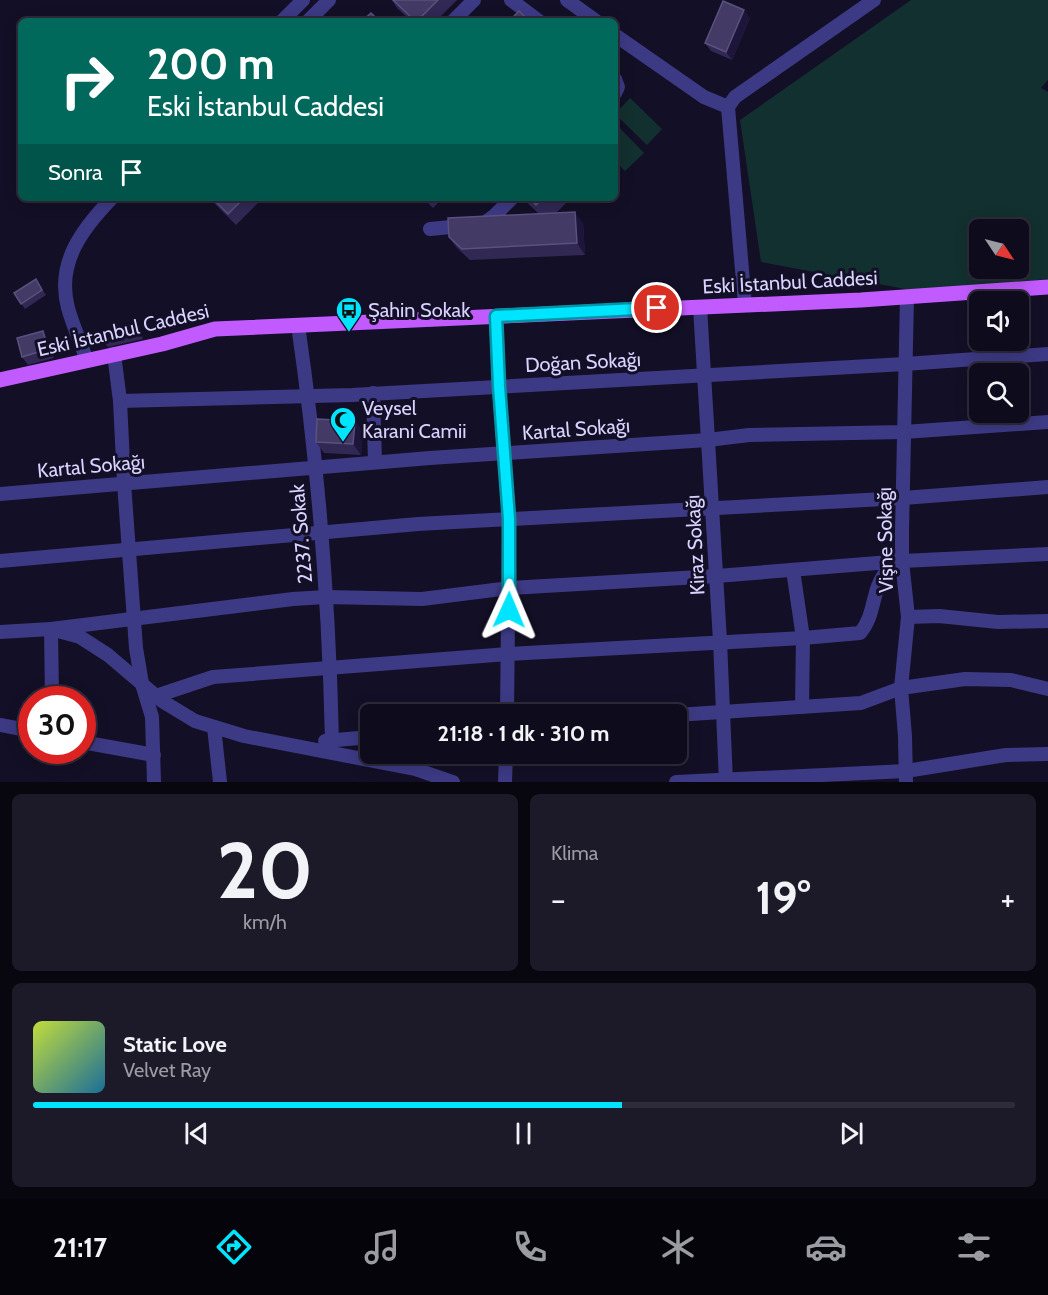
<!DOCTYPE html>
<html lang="tr">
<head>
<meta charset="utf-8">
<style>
	:root { --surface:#0e0b1c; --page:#1c1929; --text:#f1f3f6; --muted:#9b9ba3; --line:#2e2b3b; --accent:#00e5ff }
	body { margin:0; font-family:Cabin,sans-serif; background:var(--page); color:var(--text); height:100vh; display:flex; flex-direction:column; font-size:22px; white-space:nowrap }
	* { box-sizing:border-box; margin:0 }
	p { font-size:20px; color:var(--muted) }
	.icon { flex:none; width:33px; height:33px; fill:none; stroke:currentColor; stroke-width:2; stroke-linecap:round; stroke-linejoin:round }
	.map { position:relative; height:782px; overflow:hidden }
	.drawer { display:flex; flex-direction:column; gap:12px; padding:12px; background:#08060f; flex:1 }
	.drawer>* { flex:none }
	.banner { position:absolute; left:18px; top:18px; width:600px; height:183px; border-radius:9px; box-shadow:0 3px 15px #0003,0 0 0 2px var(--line); background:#00695c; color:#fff; overflow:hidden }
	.needle { width:39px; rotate:125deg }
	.fabs { position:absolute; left:969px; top:219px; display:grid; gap:12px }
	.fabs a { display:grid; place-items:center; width:60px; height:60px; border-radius:9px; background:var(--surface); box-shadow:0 3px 15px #0003,0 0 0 2px var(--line); font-size:30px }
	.speed { position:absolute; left:18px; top:686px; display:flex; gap:12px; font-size:30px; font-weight:700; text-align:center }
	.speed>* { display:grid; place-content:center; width:78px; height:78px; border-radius:50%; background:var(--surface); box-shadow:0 3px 15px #0003,0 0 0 2px var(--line); line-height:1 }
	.speed .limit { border:9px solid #d22; background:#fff; color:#111 }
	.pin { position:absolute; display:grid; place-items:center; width:51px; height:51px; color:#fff; margin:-26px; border:3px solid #fff; border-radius:50%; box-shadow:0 2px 6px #0007 }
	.me { position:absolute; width:66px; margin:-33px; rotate:1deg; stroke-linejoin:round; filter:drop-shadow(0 0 4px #0008) }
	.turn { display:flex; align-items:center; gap:21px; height:126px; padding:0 30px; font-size:27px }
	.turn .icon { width:78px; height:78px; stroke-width:2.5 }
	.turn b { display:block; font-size:42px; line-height:51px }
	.then { display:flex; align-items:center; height:57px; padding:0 30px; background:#0003; gap:12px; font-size:22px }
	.big { font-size:45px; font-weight:800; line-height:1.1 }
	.drawer .card { flex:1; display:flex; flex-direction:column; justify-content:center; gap:9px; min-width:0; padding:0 21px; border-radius:9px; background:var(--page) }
	.drawer .dial { align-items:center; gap:0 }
	.dial b { font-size:78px; line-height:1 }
	.song { display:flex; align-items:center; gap:18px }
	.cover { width:72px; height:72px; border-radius:9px; background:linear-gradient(135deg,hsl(70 70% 55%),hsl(200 70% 35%)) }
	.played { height:6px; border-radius:3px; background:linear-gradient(90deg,var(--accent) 60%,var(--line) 60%) }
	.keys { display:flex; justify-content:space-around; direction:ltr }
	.heat { display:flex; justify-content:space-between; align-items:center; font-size:33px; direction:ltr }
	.drawer .tiles { flex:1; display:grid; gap:12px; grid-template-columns:1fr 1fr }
	.card:last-child { grid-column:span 2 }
	.trip { position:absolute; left:360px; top:704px; width:327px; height:60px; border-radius:9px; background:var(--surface); box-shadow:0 3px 15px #0003,0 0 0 2px var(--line); font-weight:800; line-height:60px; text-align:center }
	.tab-bar { display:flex; height:96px; justify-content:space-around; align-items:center; background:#06040b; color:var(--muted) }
	.tab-bar .icon { width:42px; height:42px }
	.tab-bar .current { color:var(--accent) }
	.tab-bar b { font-size:27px; color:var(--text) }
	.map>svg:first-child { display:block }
</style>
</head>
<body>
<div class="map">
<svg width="1048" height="782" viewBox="0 0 1048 782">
	<rect width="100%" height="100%" fill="#130f26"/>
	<g fill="#12302f" fill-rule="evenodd">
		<path d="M911,0H1048V80L1041,88L1048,92V279L916,291L761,262L740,120ZM980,230H1018V268H980Z"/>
		<polygon points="630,98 662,129 647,145 615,114"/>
		<polygon points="615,123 644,153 625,171 615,161"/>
	</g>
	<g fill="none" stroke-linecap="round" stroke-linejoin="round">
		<g stroke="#3d3a85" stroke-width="14">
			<polyline points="511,0 539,21"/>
			<polyline points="567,0 596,21"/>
			<polyline points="282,21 303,0"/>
			<polyline points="308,21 329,0"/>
			<polyline points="453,21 474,0"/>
			<polyline points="615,35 704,97 728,107"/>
			<polyline points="615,79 618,87 615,93"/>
			<polyline points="728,107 745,305"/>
			<polyline points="728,107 735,97 874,0"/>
			<polyline points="430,229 483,224 494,216 512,198"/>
			<polyline points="700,307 720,641 726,782"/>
			<polyline points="496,316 499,386 509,519 507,714"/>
			<path d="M298,325C318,463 329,602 332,741"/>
			<polyline points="114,354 120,401 124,483 136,648 142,684 152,717 154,782"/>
			<path d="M87,361C81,343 73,326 68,308C56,263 82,229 112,198"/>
			<polyline points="373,393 375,462"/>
			<polyline points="120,401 352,395 905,364 1048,354"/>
			<polyline points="0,494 430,458 708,440 749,435 904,432 1048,422"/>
			<polyline points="0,561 418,524 903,498 1048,487"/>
			<polyline points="793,570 803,638 802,707"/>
			<polyline points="908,617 939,616 998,622 1048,621"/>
			<polyline points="0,632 51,629 80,637 108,655 162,701 195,721 244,736 415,769 453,782"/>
			<path d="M156,696L213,677L508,654L803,638L860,633C876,615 871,590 886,572C890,567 897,564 902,561"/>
			<polyline points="52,699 51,629 293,599 326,597 422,599 510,588 717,576 902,561 1048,554"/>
			<polyline points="676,715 861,703 901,688 965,679 1011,680 1048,689"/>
			<polyline points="0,725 32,731"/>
			<polyline points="214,727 220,782"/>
			<polyline points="325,741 370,737"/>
			<polyline points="82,742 154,755"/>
			<polyline points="505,782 506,753"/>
			<polyline points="676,782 906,771 1006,755 1048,754"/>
			<polyline points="906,782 905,736 901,688 908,617 902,561 902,531 907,297"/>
		</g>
		<polyline stroke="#c25bff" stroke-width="15" points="0,380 162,344 215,329 861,300 1048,287"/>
	</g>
	<g fill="#312854">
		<polygon points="392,0 457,0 436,21 411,21 397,8"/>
		<polygon points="750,18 732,60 711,51 705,43"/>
		<polygon points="209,198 263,198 236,225"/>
		<polygon points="423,198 443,198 433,208"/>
		<polygon points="522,198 571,198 556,213 583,223 585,255 470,260 457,248 449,237 539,214"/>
		<polygon points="36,279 46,295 25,309 14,293"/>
		<polygon points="137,324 141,330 143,339 108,347 104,342"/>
		<polygon points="49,340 54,358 28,365 22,357"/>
		<polygon points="355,421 363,433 361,455 324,453 316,442"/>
	</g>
	<g fill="#1d163a">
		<polygon points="744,10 750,18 732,60 726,52"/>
		<polygon points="575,212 583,223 585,255 577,243"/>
		<polygon points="137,324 141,330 143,339 139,333"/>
		<polygon points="43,331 49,340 54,358 48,349"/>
		<polygon points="355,421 363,433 361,455 353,444"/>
	</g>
	<g fill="#433a66" stroke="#5a527e" stroke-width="1.5">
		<polygon points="393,0 438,0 417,21 415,21"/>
		<polygon points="723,1 744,10 726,52 705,43"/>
		<polygon points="519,11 529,21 509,21"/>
		<polygon points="371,13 379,21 362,21"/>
		<polygon points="212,198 244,198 228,214"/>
		<polygon points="529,198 543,198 536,205"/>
		<polygon points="575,212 577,243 462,249 449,237 448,218"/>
		<polygon points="36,279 42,290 21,304 14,293"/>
		<polygon points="137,324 139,333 104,342 102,333"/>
		<polygon points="43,331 48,349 22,357 17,338"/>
		<polygon points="317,419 355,421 353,444 316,442"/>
	</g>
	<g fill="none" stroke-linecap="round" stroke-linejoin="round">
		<g stroke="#0095a6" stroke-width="15">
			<polyline id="route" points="509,610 509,519 499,386 496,316 657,308"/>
		</g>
		<use href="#route" stroke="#00e5ff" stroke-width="10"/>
	</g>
	<defs>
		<g id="bus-pin" transform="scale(1.35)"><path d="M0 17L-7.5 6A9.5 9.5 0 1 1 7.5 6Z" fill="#00e5ff" stroke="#130f26"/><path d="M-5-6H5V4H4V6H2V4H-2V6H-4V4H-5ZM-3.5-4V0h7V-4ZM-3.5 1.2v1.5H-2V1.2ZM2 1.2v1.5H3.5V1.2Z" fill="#111"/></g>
		<g id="mosque-pin" transform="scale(1.35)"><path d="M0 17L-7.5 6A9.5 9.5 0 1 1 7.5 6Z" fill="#00e5ff" stroke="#130f26"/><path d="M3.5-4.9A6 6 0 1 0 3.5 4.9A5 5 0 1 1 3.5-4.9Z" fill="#111"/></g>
	</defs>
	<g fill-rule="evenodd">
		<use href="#bus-pin" x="349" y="310"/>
		<use href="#mosque-pin" x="343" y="420"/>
	</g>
	<g text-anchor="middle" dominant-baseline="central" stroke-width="6" stroke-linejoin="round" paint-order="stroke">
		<g font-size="20" fill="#d9d4ff" stroke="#130f26">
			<text transform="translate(790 282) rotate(-3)">Eski İstanbul Caddesi</text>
			<text transform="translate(123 330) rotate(-13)">Eski İstanbul Caddesi</text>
			<text transform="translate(583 362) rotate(-3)">Doğan Sokağı</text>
			<text transform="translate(576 429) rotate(-4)">Kartal Sokağı</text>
			<text transform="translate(91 466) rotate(-5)">Kartal Sokağı</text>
			<text transform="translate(301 534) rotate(-95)">2237. Sokak</text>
			<text transform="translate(885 540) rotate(-91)">Vişne Sokağı</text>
			<text transform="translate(695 545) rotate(-93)">Kiraz Sokağı</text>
		</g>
		<g font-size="20" fill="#d9d4ff" stroke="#130f26" text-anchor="start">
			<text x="368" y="310">Şahin Sokak</text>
			<text x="362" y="408">Veysel<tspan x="362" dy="23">Karani Camii</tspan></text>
		</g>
	</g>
</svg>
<div class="fabs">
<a><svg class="needle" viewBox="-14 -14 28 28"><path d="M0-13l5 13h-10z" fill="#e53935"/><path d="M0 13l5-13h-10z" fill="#9b9ba3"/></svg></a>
<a><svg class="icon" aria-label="sound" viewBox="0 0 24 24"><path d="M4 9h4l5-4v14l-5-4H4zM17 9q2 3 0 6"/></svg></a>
<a><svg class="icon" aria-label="search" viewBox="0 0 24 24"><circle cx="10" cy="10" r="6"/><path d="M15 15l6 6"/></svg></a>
</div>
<div class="speed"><div class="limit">30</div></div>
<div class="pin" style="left:657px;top:308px;background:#d93025"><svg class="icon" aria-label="arrive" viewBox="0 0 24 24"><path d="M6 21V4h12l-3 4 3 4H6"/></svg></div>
<svg class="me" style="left:509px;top:610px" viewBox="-20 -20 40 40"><path d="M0-17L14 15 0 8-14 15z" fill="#00e5ff" stroke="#fff" stroke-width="4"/></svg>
<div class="trip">21:18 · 1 dk · 310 m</div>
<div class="banner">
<div class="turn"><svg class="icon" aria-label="right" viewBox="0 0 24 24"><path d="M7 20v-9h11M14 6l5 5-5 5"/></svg><div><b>200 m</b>Eski İstanbul Caddesi</div></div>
<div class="then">Sonra<svg class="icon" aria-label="arrive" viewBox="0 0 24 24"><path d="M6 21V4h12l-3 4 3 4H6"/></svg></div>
</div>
</div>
<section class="drawer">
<div class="tiles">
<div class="card dial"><b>20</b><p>km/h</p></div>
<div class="card"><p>Klima</p>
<div class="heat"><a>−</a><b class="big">19°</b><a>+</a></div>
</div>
<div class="card">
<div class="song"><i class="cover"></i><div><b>Static Love</b><p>Velvet Ray</p></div></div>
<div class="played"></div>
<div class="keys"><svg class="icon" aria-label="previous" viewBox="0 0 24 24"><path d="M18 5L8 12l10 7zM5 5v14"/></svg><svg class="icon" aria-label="pause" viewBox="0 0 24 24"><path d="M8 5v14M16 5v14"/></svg><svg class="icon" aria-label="next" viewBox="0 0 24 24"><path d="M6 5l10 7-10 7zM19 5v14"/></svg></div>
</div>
</div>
</section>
<nav class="tab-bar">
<b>21:17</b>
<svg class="icon current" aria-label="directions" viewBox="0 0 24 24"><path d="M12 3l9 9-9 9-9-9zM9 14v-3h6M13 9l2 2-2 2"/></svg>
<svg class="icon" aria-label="music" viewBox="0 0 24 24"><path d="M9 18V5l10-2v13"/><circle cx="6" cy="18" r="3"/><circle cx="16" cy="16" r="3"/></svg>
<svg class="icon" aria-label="phone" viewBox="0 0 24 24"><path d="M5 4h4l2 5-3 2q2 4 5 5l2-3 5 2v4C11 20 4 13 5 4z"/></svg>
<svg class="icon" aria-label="climate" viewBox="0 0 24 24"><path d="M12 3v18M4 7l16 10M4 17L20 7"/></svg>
<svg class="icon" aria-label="car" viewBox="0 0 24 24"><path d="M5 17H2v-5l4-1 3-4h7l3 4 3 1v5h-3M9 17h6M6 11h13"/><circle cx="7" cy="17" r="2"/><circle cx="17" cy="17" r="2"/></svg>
<svg class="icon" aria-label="filters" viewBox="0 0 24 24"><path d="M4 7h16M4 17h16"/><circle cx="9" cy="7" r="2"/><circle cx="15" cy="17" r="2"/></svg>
</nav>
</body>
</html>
